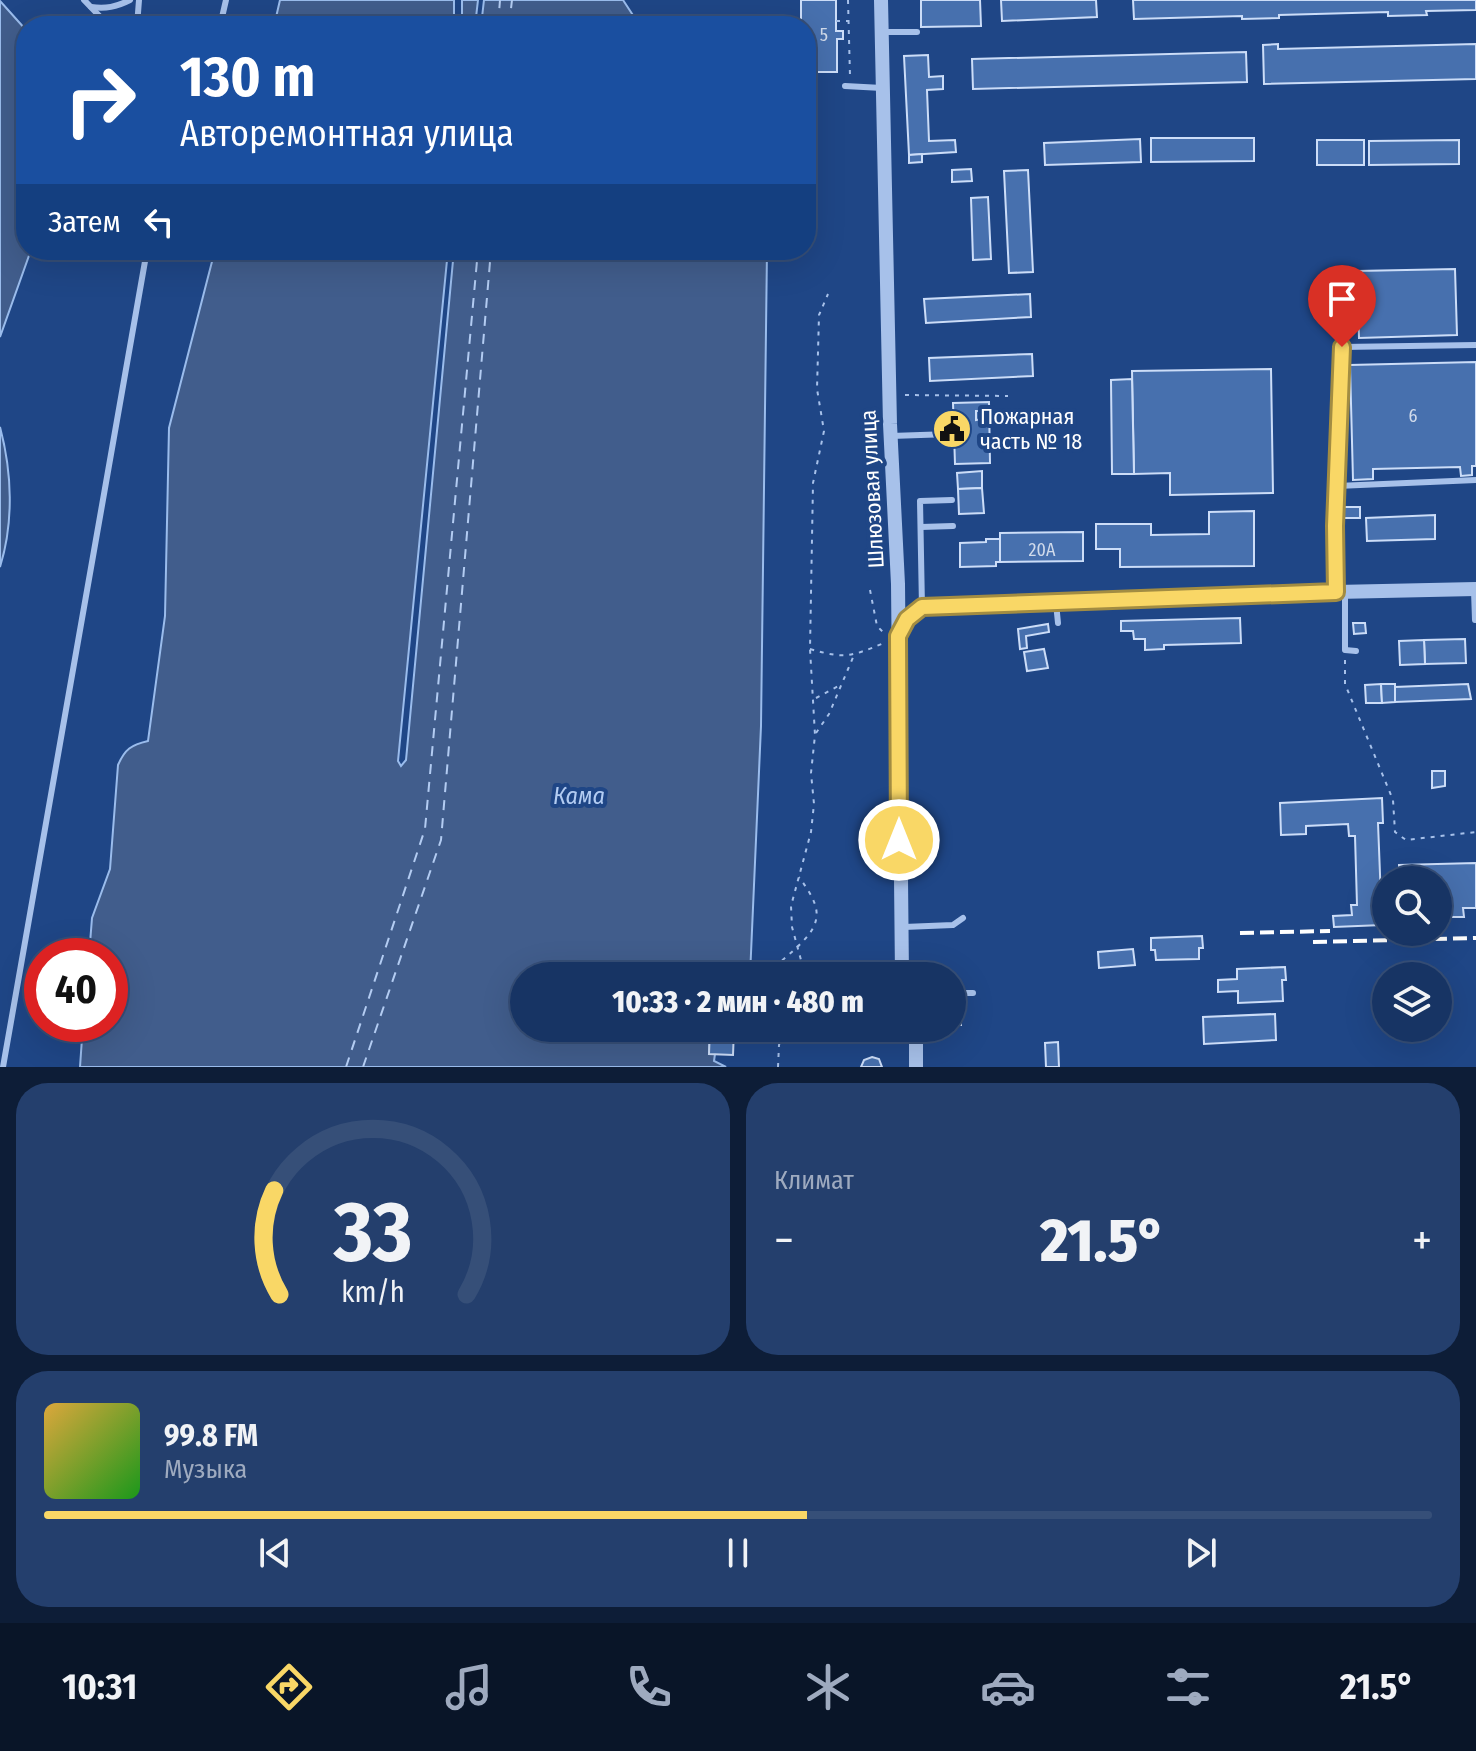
<!DOCTYPE html>
<html lang="ru">
<head>
<meta charset="utf-8">
<style>
	:root { --surface:#173464; --page:#243f6d; --text:#f1f3f6; --muted:#9eaabf; --line:#364f78; --accent:#f9d766 }
	body { margin:0; font-family:"Fira Sans Condensed",sans-serif; background:var(--page); color:var(--text); height:100vh; display:flex; flex-direction:column; font-size:30px; white-space:nowrap }
	* { box-sizing:border-box; margin:0 }
	p { font-size:26px; color:var(--muted) }
	.icon { flex:none; width:44px; height:44px; fill:none; stroke:currentColor; stroke-width:2; stroke-linecap:round; stroke-linejoin:round }
	.map { position:relative; height:1067px; overflow:hidden }
	.drawer { display:flex; flex-direction:column; gap:16px; padding:16px; background:#0d1d37; flex:1 }
	.drawer>* { flex:none }
	.hud { position:absolute; left:16px; top:16px; width:800px; height:244px; border-radius:32px; box-shadow:0 8px 32px #0002,0 0 0 2px var(--line); background:#1a4fa0; color:#fff; overflow:hidden }
	.fabs { position:absolute; left:1372px; top:866px; display:grid; gap:16px }
	.fabs a { display:grid; place-items:center; width:80px; height:80px; border-radius:50%; background:var(--surface); box-shadow:0 8px 32px #0002,0 0 0 2px var(--line); font-size:40px }
	.speed { position:absolute; left:24px; top:938px; display:flex; gap:16px; font-size:40px; font-weight:700; text-align:center }
	.speed>* { display:grid; place-content:center; width:104px; height:104px; border-radius:50%; background:var(--surface); box-shadow:0 8px 32px #0002,0 0 0 2px var(--line); line-height:1 }
	.speed .limit { border:12px solid #d22; background:#fff; color:#111 }
	.pin { position:absolute; display:grid; place-items:center; width:68px; height:68px; color:#fff; margin:-82px -34px; border-radius:50% 50% 50% 0; rotate:-45deg; box-shadow:0 0 8px #0007 }
	.pin .icon { rotate:45deg }
	.me { position:absolute; width:88px; margin:-44px; rotate:0deg; stroke-linejoin:round; filter:drop-shadow(0 0 6px #0008) }
	.turn { display:flex; align-items:center; gap:28px; height:168px; padding:0 32px; font-size:36px }
	.turn .icon { width:104px; height:104px; stroke-width:2.5 }
	.turn b { display:block; font-size:56px; line-height:68px }
	.then { display:flex; align-items:center; height:76px; padding:0 32px; background:#0003; gap:16px; font-size:30px }
	.big { font-size:60px; font-weight:800; line-height:1.1 }
	.drawer .tile { flex:1; display:flex; flex-direction:column; justify-content:center; gap:12px; min-width:0; padding:0 28px; border-radius:32px; background:var(--page) }
	.drawer .dial { align-items:center; gap:0 }
	.dial svg { height:208px; overflow:visible; fill:none; stroke:var(--line); stroke-width:7; stroke-linecap:round; text-anchor:middle }
	.dial text { fill:var(--text); stroke:none }
	.song { display:flex; align-items:center; gap:24px }
	.cover { width:96px; height:96px; border-radius:12px; background:linear-gradient(135deg,hsl(40 70% 55%),hsl(120 70% 35%)) }
	.played { height:8px; border-radius:4px; background:linear-gradient(90deg,var(--accent) 55%,var(--line) 55%) }
	.keys { display:flex; justify-content:space-around; direction:ltr }
	.heat { display:flex; justify-content:space-between; align-items:center; font-size:44px; direction:ltr }
	.drawer .tiles { flex:1; display:grid; gap:16px; grid-template-columns:1fr 1fr }
	.tile:last-child { grid-column:span 2 }
	.trip { position:absolute; left:510px; top:962px; width:456px; height:80px; border-radius:40px; background:var(--surface); box-shadow:0 8px 32px #0002,0 0 0 2px var(--line); font-weight:800; line-height:80px; text-align:center }
	.tab-bar { display:flex; height:128px; justify-content:space-around; align-items:center; background:#091528; color:var(--muted) }
	.tab-bar .icon { width:56px; height:56px }
	.tab-bar .active { color:var(--accent) }
	.tab-bar b { font-size:36px; color:var(--text) }
	.map>svg:first-child { display:block }
</style>
</head>
<body>
<div class="map">
<svg width="1476" height="1067" viewBox="0 0 1476 1067">
	<rect width="100%" height="100%" fill="#1f4686"/>
	<g fill="#415d8c" stroke="#9abcec" stroke-width="2">
		<polygon points="280,0 454,0 454,26 274,26"/>
		<polygon points="462,0 478,0 475,26 462,26"/>
		<polygon points="484,0 623,0 640,26 481,26"/>
		<polygon points="0,1 26,30 26,250 31,250 0,337"/>
		<path d="M215,250H448L398,761L401,766L406,760L454,250H767L761,726L750,976H524V1028H722H710L709,1054H715L714,1061L726,1067H80L83,1024H110V956H89L92,918L110,869L118,765C125,749 131,745 148,741L165,616L169,428Z"/>
		<path d="M0,427C12,472 14,522 0,567Z"/>
	</g>
	<g fill="none" stroke-linecap="round" stroke-linejoin="round">
		<g stroke="#b3ccf2" stroke-width="2" stroke-dasharray="10 8" stroke-linecap="butt">
			<polyline points="498,26 500,0"/>
			<polyline points="509,26 512,0"/>
			<polyline points="346,1067 425,829 478,250"/>
			<polyline points="363,1067 441,840 491,250"/>
		</g>
	</g>
	<g fill="#4770ae" stroke="#ccddf8" stroke-width="2">
		<polygon points="801,0 836,0 836,31 843,31 843,39 837,39 837,72 806,72 806,26 801,26"/>
		<polygon points="921,0 980,0 981,26 921,27"/>
		<polygon points="1001,0 1096,0 1097,17 1002,21"/>
		<polygon points="1133,0 1476,0 1476,10 1426,11 1427,15 1388,16 1388,12 1279,15 1279,18 1242,19 1242,16 1134,19"/>
		<polygon points="1278,44 1278,49 1476,44 1476,79 1264,84 1263,45"/>
		<polygon points="1246,52 1247,82 973,89 972,59"/>
		<polygon points="928,55 929,77 943,76 943,89 927,90 929,141 955,140 956,152 909,155 904,56"/>
		<polygon points="1151,138 1254,138 1254,161 1151,162"/>
		<polygon points="1140,139 1141,162 1045,165 1044,143"/>
		<rect x="1317" y="140" width="47" height="25"/>
		<polygon points="1459,140 1459,164 1369,165 1369,141"/>
		<polygon points="922,154 922,162 909,163 909,155"/>
		<polygon points="971,169 972,181 952,182 952,170"/>
		<polygon points="1028,170 1033,272 1009,273 1004,171"/>
		<polygon points="988,197 991,259 973,260 971,198"/>
		<polygon points="1455,269 1457,335 1359,338 1357,271"/>
		<polygon points="1030,294 1031,317 926,323 924,299"/>
		<polygon points="1032,354 1033,376 930,381 929,358"/>
		<polygon points="1476,362 1476,466 1472,466 1472,475 1461,476 1460,467 1373,469 1373,479 1353,480 1350,365"/>
		<polygon points="1271,369 1273,493 1170,495 1170,473 1134,474 1132,371"/>
		<polygon points="1132,379 1134,474 1112,474 1111,380"/>
		<polygon points="989,402 990,463 955,464 953,403"/>
		<polygon points="976,411 983,411 984,419 976,420"/>
		<polygon points="982,471 982,488 958,489 957,473"/>
		<polygon points="982,488 984,513 959,514 958,489"/>
		<rect x="1341" y="507" width="19" height="11"/>
		<polygon points="1254,511 1254,566 1120,567 1120,549 1096,549 1096,524 1151,524 1151,535 1209,534 1209,512"/>
		<polygon points="1435,515 1435,539 1367,541 1366,518"/>
		<polygon points="1083,532 1083,561 1000,562 1000,533"/>
		<polygon points="986,539 1000,539 1000,562 996,562 996,566 960,567 960,543 986,542"/>
		<polygon points="1240,618 1241,643 1164,645 1164,649 1145,650 1145,639 1134,639 1133,631 1121,631 1121,621"/>
		<polygon points="1353,623 1365,623 1366,633 1354,634"/>
		<polygon points="1048,624 1049,632 1026,636 1027,648 1020,649 1018,629"/>
		<polygon points="1465,639 1466,663 1425,664 1424,640"/>
		<polygon points="1424,640 1425,664 1400,665 1399,641"/>
		<polygon points="1044,649 1048,668 1027,671 1024,652"/>
		<polygon points="1381,684 1382,703 1366,703 1365,685"/>
		<polygon points="1381,684 1395,684 1395,702 1382,703"/>
		<polygon points="1468,684 1471,699 1395,702 1395,687"/>
		<polygon points="1432,771 1445,771 1445,786 1432,788"/>
		<polygon points="1382,798 1383,823 1378,823 1382,925 1334,927 1333,916 1352,915 1351,905 1357,905 1355,836 1349,836 1348,824 1306,826 1306,834 1281,835 1280,803"/>
		<polygon points="1476,863 1476,908 1463,908 1464,917 1445,917 1445,909 1438,909 1438,880 1399,880 1399,865"/>
		<polygon points="1202,936 1203,948 1199,948 1199,959 1156,960 1155,950 1151,950 1151,938"/>
		<polygon points="1133,949 1135,965 1099,968 1098,952"/>
		<polygon points="1285,967 1286,980 1282,980 1283,1001 1238,1003 1238,991 1218,992 1218,980 1237,979 1237,969"/>
		<polygon points="955,1004 955,1014 961,1014 961,1025 952,1025 952,1005"/>
		<polygon points="1275,1014 1276,1040 1204,1044 1203,1017"/>
		<polygon points="710,1028 734,1029 733,1055 709,1054"/>
		<polygon points="1058,1042 1059,1067 1046,1067 1045,1043"/>
		<polygon points="872,1057 879,1059 882,1067 861,1067 864,1060"/>
	</g>
	<g fill="none" stroke-linecap="round" stroke-linejoin="round">
		<g stroke="#a7c1ea" stroke-width="2" stroke-dasharray="4 6" stroke-linecap="butt">
			<polyline points="848,0 850,76"/>
			<polyline points="836,21 848,21"/>
			<polyline points="905,395 1008,396"/>
			<polyline points="870,590 877,626 884,633"/>
			<path d="M810,649C845,659 850,657 884,643"/>
			<polyline points="1345,660 1345,684 1393,800 1395,832 1406,840 1476,832"/>
			<polyline points="816,698 842,684"/>
			<polyline points="816,733 829,714 854,655"/>
			<path d="M770,976C776,963 786,958 796,948C826,921 820,906 799,877"/>
			<polyline points="810,976 804,971 792,927 791,906 811,832 814,804 811,773 815,735 810,649 813,483 824,431 817,389 819,315 828,294"/>
			<polyline points="778,1067 779,1045 784,1028"/>
		</g>
		<g stroke="#a7c1ea" stroke-width="6">
			<polyline points="84,0 109,26"/>
			<path d="M91,7C106,9 116,7 130,0"/>
			<polyline points="137,26 139,0"/>
			<polyline points="220,26 226,0"/>
			<polyline points="882,32 917,32"/>
			<polyline points="845,86 882,88"/>
			<polyline points="891,436 950,434"/>
			<polyline points="1337,486 1476,480"/>
			<polyline points="921,527 953,526"/>
			<polyline points="1474,591 1475,620"/>
			<polyline points="1336,592 1335,526 1342,347 1476,345"/>
			<polyline points="1345,592 1345,650 1356,651"/>
			<polyline points="1056,603 1058,623"/>
			<polyline points="922,607 920,501 952,500"/>
			<polyline points="904,927 953,925 963,918"/>
			<polyline points="952,993 973,993"/>
			<polyline points="3,1067 147,250"/>
		</g>
		<g stroke="#a7c1ea" stroke-width="14">
			<polyline points="881,0 890,424 898,584 902,976"/>
			<polyline points="922,607 1336,592 1476,589"/>
			<polyline points="912,1028 916,1043 916,1067"/>
		</g>
		<g stroke="#fff" stroke-width="4" stroke-dasharray="14 6" stroke-linecap="butt">
			<polyline points="1240,933 1330,931"/>
			<polyline points="1313,942 1476,938"/>
		</g>
	</g>
	<g fill="none" stroke-linecap="round" stroke-linejoin="round">
		<g stroke="#a28c42" stroke-width="20">
			<polyline id="route" points="899,840 898,636 907,619 922,607 1336,592 1335,526 1342,347"/>
		</g>
		<use href="#route" stroke="#f9d766" stroke-width="14"/>
	</g>
	<defs>
		<g id="civic-disc" transform="scale(2)"><circle r="9.5" fill="#f9d766" stroke="#1f4686"/><path d="M-.6-6.5H3V-4.5H.6V-3L4-1V1h2V6H-6V1h2V-1L-.6-3ZM-1.2 2.5V6h2.4V2.5Z" fill="#111"/></g>
	</defs>
	<g fill-rule="evenodd">
		<use href="#civic-disc" x="952" y="429"/>
	</g>
	<g text-anchor="middle" dominant-baseline="central" stroke-width="8" stroke-linejoin="round" paint-order="stroke">
		<g font-size="18" fill="#d1dbeb">
			<text x="824" y="35">5</text>
			<text x="1413" y="416">6</text>
			<text x="1042" y="550">20А</text>
		</g>
		<g font-size="22" fill="#fff" stroke="#1f4686" text-anchor="start">
			<text x="980" y="416">Пожарная<tspan x="980" dy="25">часть № 18</tspan></text>
		</g>
		<g font-size="22" fill="#fff" stroke="#1f4686">
			<text transform="translate(872 489) rotate(-93)">Шлюзовая улица</text>
		</g>
		<g font-size="24" font-style="italic" fill="#b3ccf2" stroke="#1f4686">
			<text x="579" y="796">Кама</text>
		</g>
	</g>
</svg>
<div class="fabs">
<a><svg class="icon" aria-label="search" viewBox="0 0 24 24"><circle cx="10" cy="10" r="6"/><path d="M15 15l6 6"/></svg></a>
<a><svg class="icon" aria-label="layers" viewBox="0 0 24 24"><path d="M12 4l9 5-9 5-9-5zM3 14l9 5 9-5"/></svg></a>
</div>
<div class="speed"><div class="limit">40</div></div>
<div class="pin" style="left:1342px;top:347px;background:#d93025"><svg class="icon" aria-label="arrive" viewBox="0 0 24 24"><path d="M6 21V4h12l-3 4 3 4H6"/></svg></div>
<svg class="me" style="left:899px;top:840px" viewBox="-20 -20 40 40"><circle r="17" fill="#f9d766" stroke="#fff" stroke-width="3"/><path d="M0-11L8 9 0 5-8 9z" fill="#fff"/></svg>
<div class="trip">10:33 · 2 мин · 480 m</div>
<div class="hud">
<div class="turn"><svg class="icon" aria-label="right" viewBox="0 0 24 24"><path d="M7 20v-9h11M14 6l5 5-5 5"/></svg><div><b>130 m</b>Авторемонтная улица</div></div>
<div class="then">Затем<svg class="icon" aria-label="left" viewBox="0 0 24 24"><path d="M17 20v-9H6M10 6l-5 5 5 5"/></svg></div>
</div>
</div>
<section class="drawer">
<div class="tiles">
<div class="tile dial"><svg viewBox="0 0 100 80">
<path d="M14 69A42 42 0 1 1 86 69"/>
<path d="M14 69A42 42 0 0 1 12 29" stroke="#f9d766"/>
<text x="50" y="56" font-size="32" font-weight="700">33</text>
<text x="50" y="72" font-size="11">km/h</text>
</svg></div>
<div class="tile"><p>Климат</p>
<div class="heat"><a>−</a><b class="big">21.5°</b><a>+</a></div>
</div>
<div class="tile">
<div class="song"><i class="cover"></i><div><b>99.8 FM</b><p>Музыка</p></div></div>
<div class="played"></div>
<div class="keys"><svg class="icon" aria-label="previous" viewBox="0 0 24 24"><path d="M18 5L8 12l10 7zM5 5v14"/></svg><svg class="icon" aria-label="pause" viewBox="0 0 24 24"><path d="M8 5v14M16 5v14"/></svg><svg class="icon" aria-label="next" viewBox="0 0 24 24"><path d="M6 5l10 7-10 7zM19 5v14"/></svg></div>
</div>
</div>
</section>
<nav class="tab-bar">
<b>10:31</b>
<svg class="icon active" aria-label="directions" viewBox="0 0 24 24"><path d="M12 3l9 9-9 9-9-9zM9 14v-3h6M13 9l2 2-2 2"/></svg>
<svg class="icon" aria-label="music" viewBox="0 0 24 24"><path d="M9 18V5l10-2v13"/><circle cx="6" cy="18" r="3"/><circle cx="16" cy="16" r="3"/></svg>
<svg class="icon" aria-label="phone" viewBox="0 0 24 24"><path d="M5 4h4l2 5-3 2q2 4 5 5l2-3 5 2v4C11 20 4 13 5 4z"/></svg>
<svg class="icon" aria-label="climate" viewBox="0 0 24 24"><path d="M12 3v18M4 7l16 10M4 17L20 7"/></svg>
<svg class="icon" aria-label="car" viewBox="0 0 24 24"><path d="M5 17H2v-5l4-1 3-4h7l3 4 3 1v5h-3M9 17h6M6 11h13"/><circle cx="7" cy="17" r="2"/><circle cx="17" cy="17" r="2"/></svg>
<svg class="icon" aria-label="filters" viewBox="0 0 24 24"><path d="M4 7h16M4 17h16"/><circle cx="9" cy="7" r="2"/><circle cx="15" cy="17" r="2"/></svg>
<b>21.5°</b>
</nav>
</body>
</html>
